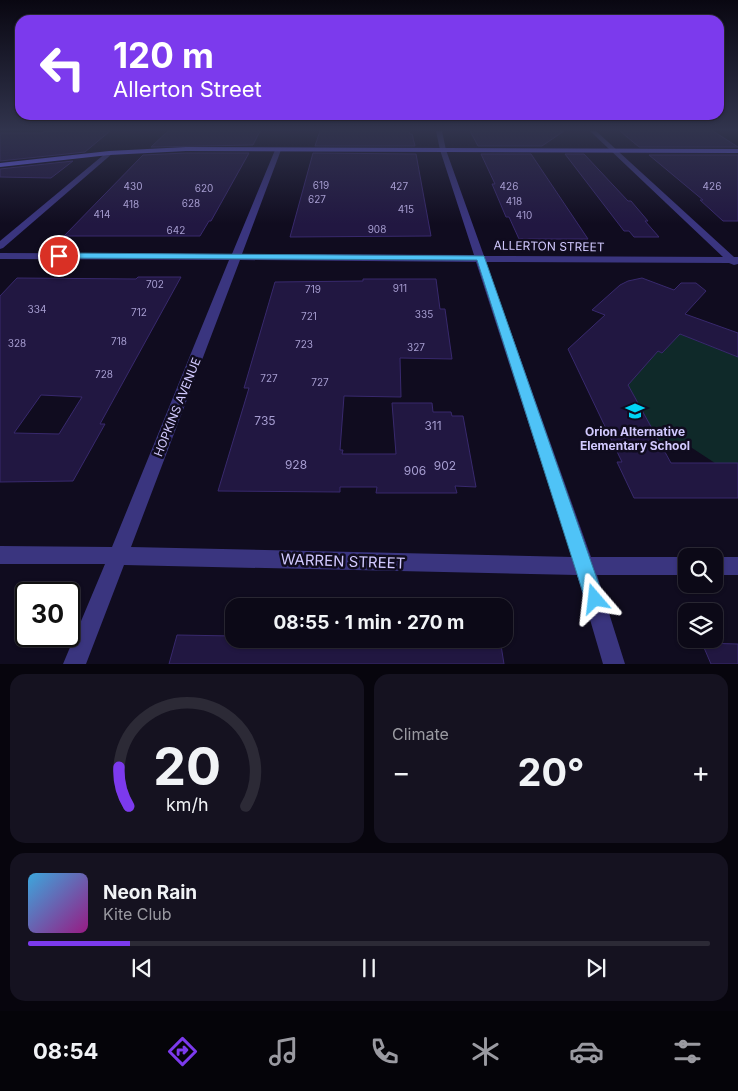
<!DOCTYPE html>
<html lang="en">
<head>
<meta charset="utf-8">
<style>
	:root { --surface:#0c0917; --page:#151220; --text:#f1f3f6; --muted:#9a9aa1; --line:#2c2a36; --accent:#7c3aed }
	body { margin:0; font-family:Inter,sans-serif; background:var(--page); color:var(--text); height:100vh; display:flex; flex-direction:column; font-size:19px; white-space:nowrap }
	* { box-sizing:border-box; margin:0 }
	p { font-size:16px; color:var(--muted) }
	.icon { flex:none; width:28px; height:28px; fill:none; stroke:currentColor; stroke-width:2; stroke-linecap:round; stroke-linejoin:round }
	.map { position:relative; height:664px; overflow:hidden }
	.drawer { display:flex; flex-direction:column; gap:10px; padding:10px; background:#07050d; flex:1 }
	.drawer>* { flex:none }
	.banner { position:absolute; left:15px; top:15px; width:709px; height:105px; border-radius:15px; box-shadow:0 1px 4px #0004,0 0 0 1px var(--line); background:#7c3aed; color:#fff; overflow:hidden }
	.tools { position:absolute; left:678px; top:548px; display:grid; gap:10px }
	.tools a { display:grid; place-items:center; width:45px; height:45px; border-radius:10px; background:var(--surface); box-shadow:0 1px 4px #0004,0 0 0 1px var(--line); font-size:25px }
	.speed { position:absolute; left:15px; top:582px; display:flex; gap:10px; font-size:25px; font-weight:700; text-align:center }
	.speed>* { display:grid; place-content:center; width:65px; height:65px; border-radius:50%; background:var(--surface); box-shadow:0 1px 4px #0004,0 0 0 1px var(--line); line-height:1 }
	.speed .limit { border:2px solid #111; border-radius:8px; background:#fff; color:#111 }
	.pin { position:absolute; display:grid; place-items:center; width:42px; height:42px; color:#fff; margin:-21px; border:2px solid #fff; border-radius:50%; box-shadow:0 1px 5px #0007 }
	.me { position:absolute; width:55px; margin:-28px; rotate:343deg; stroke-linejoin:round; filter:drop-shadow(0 0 4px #0008) }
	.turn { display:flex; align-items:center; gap:18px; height:105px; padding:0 15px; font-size:22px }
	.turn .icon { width:65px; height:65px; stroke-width:2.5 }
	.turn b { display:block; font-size:35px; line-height:42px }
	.big { font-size:38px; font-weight:700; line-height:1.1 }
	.drawer .tile { flex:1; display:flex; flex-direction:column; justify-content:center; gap:8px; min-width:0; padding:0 18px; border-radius:15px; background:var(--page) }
	.drawer .dial { align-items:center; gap:0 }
	.dial svg { height:130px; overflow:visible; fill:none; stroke:var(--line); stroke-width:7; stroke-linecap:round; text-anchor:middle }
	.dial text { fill:var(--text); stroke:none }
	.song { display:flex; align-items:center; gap:15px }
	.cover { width:60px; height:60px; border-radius:8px; background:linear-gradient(135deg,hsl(200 70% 55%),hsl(310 70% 35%)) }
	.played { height:5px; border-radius:2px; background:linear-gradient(90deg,var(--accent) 15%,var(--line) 15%) }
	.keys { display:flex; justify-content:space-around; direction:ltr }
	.heat { display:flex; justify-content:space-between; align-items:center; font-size:28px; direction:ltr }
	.drawer .tiles { flex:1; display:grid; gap:10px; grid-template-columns:1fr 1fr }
	.tile:last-child { grid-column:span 2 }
	.trip { position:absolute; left:225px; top:598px; width:288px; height:50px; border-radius:15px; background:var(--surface); box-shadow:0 1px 4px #0004,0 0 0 1px var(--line); font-weight:700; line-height:50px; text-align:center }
	.dock { display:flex; height:80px; justify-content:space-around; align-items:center; background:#050409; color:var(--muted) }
	.dock .icon { width:35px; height:35px }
	.dock .current { color:var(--accent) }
	.dock b { font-size:22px; color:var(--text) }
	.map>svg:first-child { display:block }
</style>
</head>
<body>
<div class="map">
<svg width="738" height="664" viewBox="0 0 738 664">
	<rect width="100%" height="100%" fill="#100c1f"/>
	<polygon fill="#0f2929" points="670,330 738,357 738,469 715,463 689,446 660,443 626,382 658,351 662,353 670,344"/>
	<g fill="#211741" stroke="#38296d" fill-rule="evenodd">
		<polygon points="45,131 110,131 85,152 0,161 0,133 42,133"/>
		<polygon points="168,131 260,131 253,145 151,147"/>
		<polygon points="320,131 409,131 410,134 412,134 415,146 315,146"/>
		<polygon points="470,131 564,131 542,146 478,146"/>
		<polygon points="620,131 713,131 738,147 639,147"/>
		<polygon points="186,153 249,153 211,221 209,221 200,236 64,236 143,155"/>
		<polygon points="313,153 416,154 431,236 290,237"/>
		<polygon points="481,154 531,154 588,239 519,239 509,217 506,217 492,184 495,184"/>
		<polygon points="565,154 584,154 628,201 631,201 648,221 645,221 659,237 634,237 629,231 624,231"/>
		<polygon points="649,155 738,155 738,221 723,221 700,200 703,200"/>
		<polygon points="73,161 51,178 0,177 0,169"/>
		<path d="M138,277H181L100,424H105L73,481L0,482V296L17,278L136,279ZM41,395L82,397L59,434L14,433Z"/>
		<polygon points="642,278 674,290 681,283 696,283 706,291 685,314 738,333 738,357 680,334 662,353 658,351 628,385 671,463 738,463 738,498 634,498 617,462 622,462 568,349 605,315 592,310 620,285 628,281"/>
		<polygon points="363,279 436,279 440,309 445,309 452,359 400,358 401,397 344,396 340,450 343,450 342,454 396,454 392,403 432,403 433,412 451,412 452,416 463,416 476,487 455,486 457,493 376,493 377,487 340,487 340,492 218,491 249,388 244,388 275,282 363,281"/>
		<polygon points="177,635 234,636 234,639 500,639 504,664 169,664"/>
		<polygon points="702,643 738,644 738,664 711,664"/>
	</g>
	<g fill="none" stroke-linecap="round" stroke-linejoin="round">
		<g fill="#3a357f" fill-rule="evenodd">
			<path d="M436,131H442L446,150L484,256L723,257L590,131H596L734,257H738V264L734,265L729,263L486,262L591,557H686V575H597L625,664H603L577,575L124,565L86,664H63L105,564H0V546L112,547L229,260L0,259V253L232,254L275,150L278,148L281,150L242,254L474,255L440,150ZM240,260L476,262L572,557L131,547Z"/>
			<polygon points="107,152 113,153 3,248 0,249 0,241"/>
			<rect x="714" y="557" width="24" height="18"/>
		</g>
		<polygon fill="#6a61ff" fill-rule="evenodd" points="186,147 738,149 738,153 186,151 109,155 0,167 0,163 109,151"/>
	</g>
	<linearGradient id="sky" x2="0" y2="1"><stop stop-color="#090711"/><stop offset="0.58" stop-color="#31344d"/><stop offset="1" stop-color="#31344d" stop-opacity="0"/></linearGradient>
	<rect width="738" height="224" fill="url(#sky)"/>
	<polygon fill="#4fc3f7" stroke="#337fa1" points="59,253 484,256 604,599 601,606 595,609 588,606 585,599 477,260 56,258 56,254"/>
	<defs>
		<g id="school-bare" transform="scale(1.5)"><path d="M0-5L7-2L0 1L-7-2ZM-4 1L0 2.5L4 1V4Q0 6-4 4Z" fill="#00d5f5" stroke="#100c1f" stroke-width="2.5" paint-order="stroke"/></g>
	</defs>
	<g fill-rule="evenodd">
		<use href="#school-bare" x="635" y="411"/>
	</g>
	<g text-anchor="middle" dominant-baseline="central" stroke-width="5" stroke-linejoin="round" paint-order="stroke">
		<g font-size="10" fill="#a69dd0">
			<text x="321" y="185">619</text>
			<text x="133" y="186">430</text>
			<text x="399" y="186">427</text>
			<text x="509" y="186">426</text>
			<text x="712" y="186">426</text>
			<text x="204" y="188">620</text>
			<text x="317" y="199">627</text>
			<text x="514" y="201">418</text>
			<text x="191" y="203">628</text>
			<text x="131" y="204">418</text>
			<text x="406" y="209">415</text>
			<text x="102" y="214">414</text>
			<text x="524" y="215">410</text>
			<text x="377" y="229">908</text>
			<text x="176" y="230">642</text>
			<text x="155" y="284">702</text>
			<text x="400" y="288">911</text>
			<text x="313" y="289">719</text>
			<text x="37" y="309">334</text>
			<text x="139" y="312">712</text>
			<text x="424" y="314">335</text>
			<text x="309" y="316">721</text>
			<text x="119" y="341">718</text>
			<text x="17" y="343">328</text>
			<text x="304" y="344">723</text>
			<text x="416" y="347">327</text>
			<text x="104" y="374">728</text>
			<text x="269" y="378">727</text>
			<text x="320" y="382">727</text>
		</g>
		<g font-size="12" fill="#d2caff" stroke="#100c1f">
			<text transform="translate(549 246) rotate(1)">ALLERTON STREET</text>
			<text transform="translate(177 407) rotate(-68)">HOPKINS AVENUE</text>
		</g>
		<g font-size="12" fill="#a69dd0">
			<text x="265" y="420">735</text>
			<text x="433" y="425">311</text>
			<text x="296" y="464">928</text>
			<text x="445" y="465">902</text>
			<text x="415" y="470">906</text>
		</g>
		<g font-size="12" font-weight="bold" fill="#d2caff" stroke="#100c1f">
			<text x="635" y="431">Orion Alternative<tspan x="635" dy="14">Elementary School</tspan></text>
		</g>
		<g font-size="15" fill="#d2caff" stroke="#100c1f">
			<text transform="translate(343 561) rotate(2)">WARREN STREET</text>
		</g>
	</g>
</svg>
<div class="tools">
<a><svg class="icon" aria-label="search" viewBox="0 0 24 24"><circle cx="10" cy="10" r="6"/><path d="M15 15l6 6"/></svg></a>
<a><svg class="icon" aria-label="layers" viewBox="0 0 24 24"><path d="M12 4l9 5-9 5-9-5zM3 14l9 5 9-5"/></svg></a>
</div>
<div class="speed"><div class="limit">30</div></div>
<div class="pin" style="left:59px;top:256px;background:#d93025"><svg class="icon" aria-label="arrive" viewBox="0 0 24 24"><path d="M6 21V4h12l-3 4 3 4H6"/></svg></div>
<svg class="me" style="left:595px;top:599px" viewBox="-20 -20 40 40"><path d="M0-17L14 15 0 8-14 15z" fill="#4fc3f7" stroke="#fff" stroke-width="4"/></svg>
<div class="trip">08:55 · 1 min · 270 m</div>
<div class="banner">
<div class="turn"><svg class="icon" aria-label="left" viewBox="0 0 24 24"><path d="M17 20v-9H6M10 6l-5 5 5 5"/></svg><div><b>120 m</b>Allerton Street</div></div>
</div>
</div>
<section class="drawer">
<div class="tiles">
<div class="tile dial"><svg viewBox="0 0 100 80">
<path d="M14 69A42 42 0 1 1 86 69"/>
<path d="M14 69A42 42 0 0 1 8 45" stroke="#7c3aed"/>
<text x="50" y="56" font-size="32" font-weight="700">20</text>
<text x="50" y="72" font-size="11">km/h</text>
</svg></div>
<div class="tile"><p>Climate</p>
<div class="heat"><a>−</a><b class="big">20°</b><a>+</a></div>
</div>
<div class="tile">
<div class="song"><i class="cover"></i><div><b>Neon Rain</b><p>Kite Club</p></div></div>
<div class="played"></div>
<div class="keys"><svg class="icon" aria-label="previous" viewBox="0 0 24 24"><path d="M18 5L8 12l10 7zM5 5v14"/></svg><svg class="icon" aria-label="pause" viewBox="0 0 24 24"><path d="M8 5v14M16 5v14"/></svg><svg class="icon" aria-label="next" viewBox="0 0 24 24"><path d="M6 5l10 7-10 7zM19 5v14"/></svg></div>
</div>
</div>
</section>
<nav class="dock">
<b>08:54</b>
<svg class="icon current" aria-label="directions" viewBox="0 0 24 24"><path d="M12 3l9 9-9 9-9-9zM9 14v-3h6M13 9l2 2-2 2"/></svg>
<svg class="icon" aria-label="music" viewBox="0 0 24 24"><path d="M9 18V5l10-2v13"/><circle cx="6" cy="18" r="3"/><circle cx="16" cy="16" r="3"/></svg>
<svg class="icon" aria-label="phone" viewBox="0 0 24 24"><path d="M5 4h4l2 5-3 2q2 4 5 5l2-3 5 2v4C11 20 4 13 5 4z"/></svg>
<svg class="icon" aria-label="climate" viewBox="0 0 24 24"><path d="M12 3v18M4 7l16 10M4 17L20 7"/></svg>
<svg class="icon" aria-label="car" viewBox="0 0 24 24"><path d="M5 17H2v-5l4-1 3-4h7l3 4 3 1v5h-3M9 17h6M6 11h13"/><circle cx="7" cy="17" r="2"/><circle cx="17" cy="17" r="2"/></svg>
<svg class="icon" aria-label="filters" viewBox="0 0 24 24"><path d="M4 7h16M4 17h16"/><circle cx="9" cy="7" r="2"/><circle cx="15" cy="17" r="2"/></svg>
</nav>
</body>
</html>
